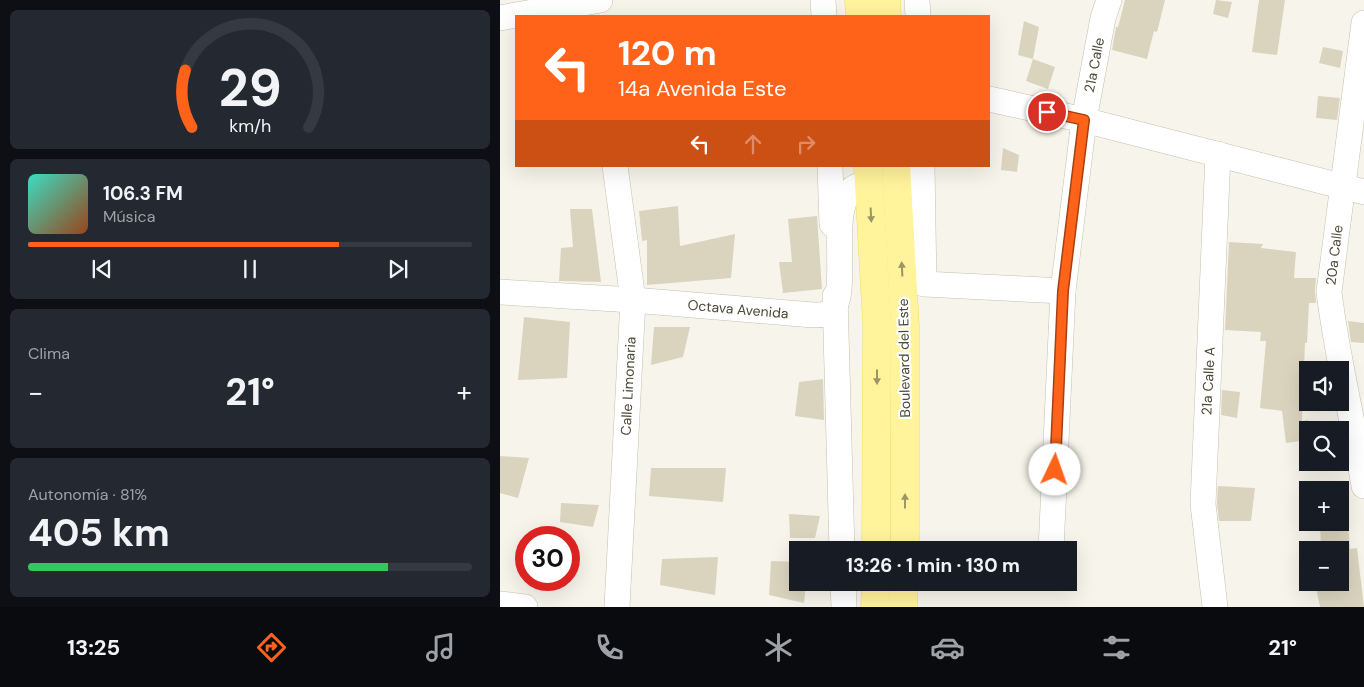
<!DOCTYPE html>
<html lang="es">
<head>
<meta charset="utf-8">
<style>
	:root { --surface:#171b24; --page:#242831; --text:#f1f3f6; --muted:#9ea1a6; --line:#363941; --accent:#ff631a }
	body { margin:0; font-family:"DM Sans",sans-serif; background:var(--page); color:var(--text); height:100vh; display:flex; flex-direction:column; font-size:19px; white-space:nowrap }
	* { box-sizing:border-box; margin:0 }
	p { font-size:16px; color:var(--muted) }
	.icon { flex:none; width:28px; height:28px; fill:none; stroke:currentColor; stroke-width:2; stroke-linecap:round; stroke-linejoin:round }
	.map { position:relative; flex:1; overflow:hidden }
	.panel { display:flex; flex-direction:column; gap:10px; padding:10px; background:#0d0f14; width:500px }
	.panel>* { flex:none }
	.banner { position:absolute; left:15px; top:15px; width:475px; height:152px; border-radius:0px; box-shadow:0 5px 20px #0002; background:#ff631a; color:#fff; overflow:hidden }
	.buttons { position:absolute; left:799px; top:361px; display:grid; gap:10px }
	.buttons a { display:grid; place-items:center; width:50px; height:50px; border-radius:0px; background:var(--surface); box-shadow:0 5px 20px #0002; font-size:25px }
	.speed { position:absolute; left:15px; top:526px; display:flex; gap:10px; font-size:25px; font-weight:700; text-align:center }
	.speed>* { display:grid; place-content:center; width:65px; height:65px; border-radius:50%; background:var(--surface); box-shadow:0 5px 20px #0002; line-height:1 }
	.speed .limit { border:8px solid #d22; background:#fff; color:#111 }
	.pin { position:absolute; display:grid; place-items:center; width:42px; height:42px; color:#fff; margin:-21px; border:2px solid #fff; border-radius:50%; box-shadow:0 1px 5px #0007 }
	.me { position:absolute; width:55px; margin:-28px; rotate:3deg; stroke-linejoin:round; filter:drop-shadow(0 0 4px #0008) }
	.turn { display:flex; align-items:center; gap:18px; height:105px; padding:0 20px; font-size:22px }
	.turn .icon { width:65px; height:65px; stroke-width:2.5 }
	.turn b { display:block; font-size:35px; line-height:42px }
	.lanes { display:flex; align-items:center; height:48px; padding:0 20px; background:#0003; justify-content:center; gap:25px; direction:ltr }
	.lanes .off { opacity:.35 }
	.big { font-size:38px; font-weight:700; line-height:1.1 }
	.panel .tile { flex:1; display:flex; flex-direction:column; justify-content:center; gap:8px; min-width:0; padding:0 18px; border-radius:8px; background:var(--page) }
	.panel .dial { align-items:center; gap:0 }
	.dial svg { height:130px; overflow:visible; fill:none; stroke:var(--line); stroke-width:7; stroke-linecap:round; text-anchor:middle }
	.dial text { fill:var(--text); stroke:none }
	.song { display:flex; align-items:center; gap:15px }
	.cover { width:60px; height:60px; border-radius:8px; background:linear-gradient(135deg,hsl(170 70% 55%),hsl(20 70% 35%)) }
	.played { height:5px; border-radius:2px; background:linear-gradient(90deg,var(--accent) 70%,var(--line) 70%) }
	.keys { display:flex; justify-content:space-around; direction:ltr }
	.heat { display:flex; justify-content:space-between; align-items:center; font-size:28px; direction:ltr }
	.charge { height:8px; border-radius:4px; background:linear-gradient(90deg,#34c759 81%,var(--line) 0) }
	.trip { position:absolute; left:289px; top:541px; width:288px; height:50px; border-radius:0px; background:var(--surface); box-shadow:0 5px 20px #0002; font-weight:700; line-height:50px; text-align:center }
	.menu { display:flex; height:80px; justify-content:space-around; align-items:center; background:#090b0e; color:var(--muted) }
	.menu .icon { width:35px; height:35px }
	.menu .current { color:var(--accent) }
	.menu b { font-size:22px; color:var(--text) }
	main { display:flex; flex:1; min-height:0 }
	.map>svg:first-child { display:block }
</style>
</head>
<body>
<main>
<section class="panel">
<div class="tile dial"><svg viewBox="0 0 100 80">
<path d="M14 69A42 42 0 1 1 86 69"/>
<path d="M14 69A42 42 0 0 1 10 34" stroke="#ff631a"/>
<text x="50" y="56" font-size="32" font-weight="700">29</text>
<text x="50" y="72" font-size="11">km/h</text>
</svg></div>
<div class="tile">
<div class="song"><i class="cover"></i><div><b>106.3 FM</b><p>Música</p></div></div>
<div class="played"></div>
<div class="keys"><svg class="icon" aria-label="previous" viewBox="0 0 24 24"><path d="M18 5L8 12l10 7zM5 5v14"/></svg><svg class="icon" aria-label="pause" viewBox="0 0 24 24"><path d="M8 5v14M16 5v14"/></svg><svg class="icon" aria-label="next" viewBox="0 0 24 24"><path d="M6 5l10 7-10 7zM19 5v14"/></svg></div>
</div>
<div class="tile"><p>Clima</p>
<div class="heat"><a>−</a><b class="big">21°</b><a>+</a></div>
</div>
<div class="tile"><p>Autonomía · 81%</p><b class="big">405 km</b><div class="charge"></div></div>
</section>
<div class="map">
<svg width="864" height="607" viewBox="0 0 864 607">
	<rect width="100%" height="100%" fill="#f7f5eb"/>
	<g fill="#dad4bf">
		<polygon points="625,0 665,0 657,32 654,31 647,59 612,50 616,27 618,27"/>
		<polygon points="716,0 732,2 728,18 713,14"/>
		<polygon points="759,0 785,0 777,55 752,52"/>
		<polygon points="524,21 539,27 533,59 518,55"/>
		<polygon points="823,47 843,51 840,68 819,63"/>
		<polygon points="533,59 555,67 548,89 526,81"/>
		<polygon points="818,96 840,98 837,120 816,118"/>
		<polygon points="503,148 519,155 517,172 501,170"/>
		<polygon points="178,206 180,246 235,234 231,278 147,285 147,240 142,241 139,211"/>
		<polygon points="70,209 92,209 101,282 59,281 61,248 73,247"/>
		<polygon points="317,216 322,289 283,293 279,262 292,262 288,219"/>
		<polygon points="729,242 763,244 761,248 796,252 794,278 816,278 815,290 816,303 809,303 807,343 805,343 802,421 808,420 808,440 786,443 782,411 760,408 766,341 760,341 761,332 725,330"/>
		<polygon points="24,317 70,322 67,378 18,380"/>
		<polygon points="848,321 864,323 864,343 851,342"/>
		<polygon points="154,327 190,327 183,357 151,365"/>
		<polygon points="323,379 324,420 295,416 299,382"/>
		<polygon points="722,390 740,392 737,418 721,415"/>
		<polygon points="0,456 29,458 18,498 0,493"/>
		<polygon points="151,468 226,468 223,502 149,496"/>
		<polygon points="718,486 755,488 751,521 719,521 717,503"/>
		<polygon points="61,503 99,505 93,527 60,522"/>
		<polygon points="289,514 320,516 315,538 290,538"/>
		<polygon points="820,522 848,522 850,549 857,548 864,607 820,607 815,582 840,582 840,550 821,550"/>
		<polygon points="218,557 215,595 160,585 162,559"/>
		<polygon points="271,561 298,562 298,582 306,582 304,603 269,595"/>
	</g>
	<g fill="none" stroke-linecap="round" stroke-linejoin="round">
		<g stroke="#c4c0ac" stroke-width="26">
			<g id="minor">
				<polyline points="323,0 324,16"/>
				<polyline points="417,0 418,16"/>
				<polyline points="0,18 100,0"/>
				<path d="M864,23L829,292C837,357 853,421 864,486"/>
				<polyline points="489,99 584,120 864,192"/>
				<polyline points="115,166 133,300 117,607"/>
				<polyline points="330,166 332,224"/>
				<polyline points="422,166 424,284 563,291"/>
				<path d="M0,292L133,300L313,315C318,315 325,315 329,313C352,300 327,213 351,190C355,186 363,184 369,182"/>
				<polyline points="335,296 342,550"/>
				<polyline points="551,550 563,291 584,120 603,18 609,0"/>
				<polyline points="343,582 344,607"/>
				<polyline points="0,604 25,607"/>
				<polyline points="715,607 703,504 718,154"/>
			</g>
		</g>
		<g stroke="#f1de5f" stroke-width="29">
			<g id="major">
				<polyline points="359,0 360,16"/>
				<polyline points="386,0 387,16"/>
				<polyline points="368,166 377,324 376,550"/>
				<polyline points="396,166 405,326 405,550"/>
				<polyline points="375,607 376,582"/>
				<polyline points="403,607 404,582"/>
			</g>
		</g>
		<use href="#minor" stroke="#fff" stroke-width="25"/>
		<use href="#major" stroke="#fff39c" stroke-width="28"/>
	</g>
	<defs><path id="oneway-solid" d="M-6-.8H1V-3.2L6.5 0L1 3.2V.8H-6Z" transform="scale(1.25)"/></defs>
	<g fill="#9d9564">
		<use href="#oneway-solid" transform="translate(371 215) rotate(87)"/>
		<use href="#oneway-solid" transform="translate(402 269) rotate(-93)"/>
		<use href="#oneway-solid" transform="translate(377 377) rotate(90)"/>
		<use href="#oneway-solid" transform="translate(405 501) rotate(-90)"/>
	</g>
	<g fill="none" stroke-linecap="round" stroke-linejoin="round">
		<g stroke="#a64011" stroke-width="12">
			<polyline id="route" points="547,112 584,120 563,291 555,470"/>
		</g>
		<use href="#route" stroke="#ff631a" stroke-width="9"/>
	</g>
	<g text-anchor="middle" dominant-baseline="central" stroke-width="4.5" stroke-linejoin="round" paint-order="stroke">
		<g font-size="14" fill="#4d4837" stroke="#fff">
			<text transform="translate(594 65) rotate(-79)">21a Calle</text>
			<text transform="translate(834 255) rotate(-83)">20a Calle</text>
			<text transform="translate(238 309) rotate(5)">Octava Avenida</text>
			<text transform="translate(404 358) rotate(-91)">Boulevard del Este</text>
			<text transform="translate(708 381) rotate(-87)">21a Calle A</text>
			<text transform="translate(128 386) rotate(-87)">Calle Limonaria</text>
		</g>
	</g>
</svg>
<div class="buttons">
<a><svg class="icon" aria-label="sound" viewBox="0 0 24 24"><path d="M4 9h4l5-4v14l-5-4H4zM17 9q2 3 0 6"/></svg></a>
<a><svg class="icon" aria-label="search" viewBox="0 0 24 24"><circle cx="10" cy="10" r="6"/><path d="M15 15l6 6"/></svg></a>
<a>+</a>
<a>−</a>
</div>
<div class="speed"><div class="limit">30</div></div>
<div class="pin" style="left:547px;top:112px;background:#d93025"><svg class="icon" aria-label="arrive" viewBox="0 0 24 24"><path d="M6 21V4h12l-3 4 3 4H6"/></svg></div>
<svg class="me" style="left:555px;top:470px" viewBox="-20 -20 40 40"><circle r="19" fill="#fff"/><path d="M0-13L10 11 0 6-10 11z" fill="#ff631a"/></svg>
<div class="trip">13:26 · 1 min · 130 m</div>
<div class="banner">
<div class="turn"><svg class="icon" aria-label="left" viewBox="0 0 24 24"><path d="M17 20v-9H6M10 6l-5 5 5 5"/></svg><div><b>120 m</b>14a Avenida Este</div></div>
<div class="lanes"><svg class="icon" aria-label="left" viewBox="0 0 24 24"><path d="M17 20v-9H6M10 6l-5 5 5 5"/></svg><svg class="icon off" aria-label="ahead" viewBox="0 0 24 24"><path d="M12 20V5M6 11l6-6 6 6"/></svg><svg class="icon off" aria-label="right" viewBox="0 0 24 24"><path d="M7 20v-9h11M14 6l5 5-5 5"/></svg></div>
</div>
</div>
</main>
<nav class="menu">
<b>13:25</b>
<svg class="icon current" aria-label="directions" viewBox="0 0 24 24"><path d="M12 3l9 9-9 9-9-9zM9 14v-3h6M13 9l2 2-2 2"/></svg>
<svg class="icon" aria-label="music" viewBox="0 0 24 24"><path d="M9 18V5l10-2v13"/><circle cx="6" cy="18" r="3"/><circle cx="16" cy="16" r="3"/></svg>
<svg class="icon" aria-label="phone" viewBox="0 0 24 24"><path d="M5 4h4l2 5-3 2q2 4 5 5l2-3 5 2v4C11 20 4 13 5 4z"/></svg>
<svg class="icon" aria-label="climate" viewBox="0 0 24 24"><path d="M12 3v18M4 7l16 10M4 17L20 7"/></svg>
<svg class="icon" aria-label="car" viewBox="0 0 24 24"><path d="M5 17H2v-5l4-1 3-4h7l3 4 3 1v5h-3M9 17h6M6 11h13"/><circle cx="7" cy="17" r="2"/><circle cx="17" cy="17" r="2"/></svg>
<svg class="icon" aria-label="filters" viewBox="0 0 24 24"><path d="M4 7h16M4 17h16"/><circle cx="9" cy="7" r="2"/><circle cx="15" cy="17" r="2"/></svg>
<b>21°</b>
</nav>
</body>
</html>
